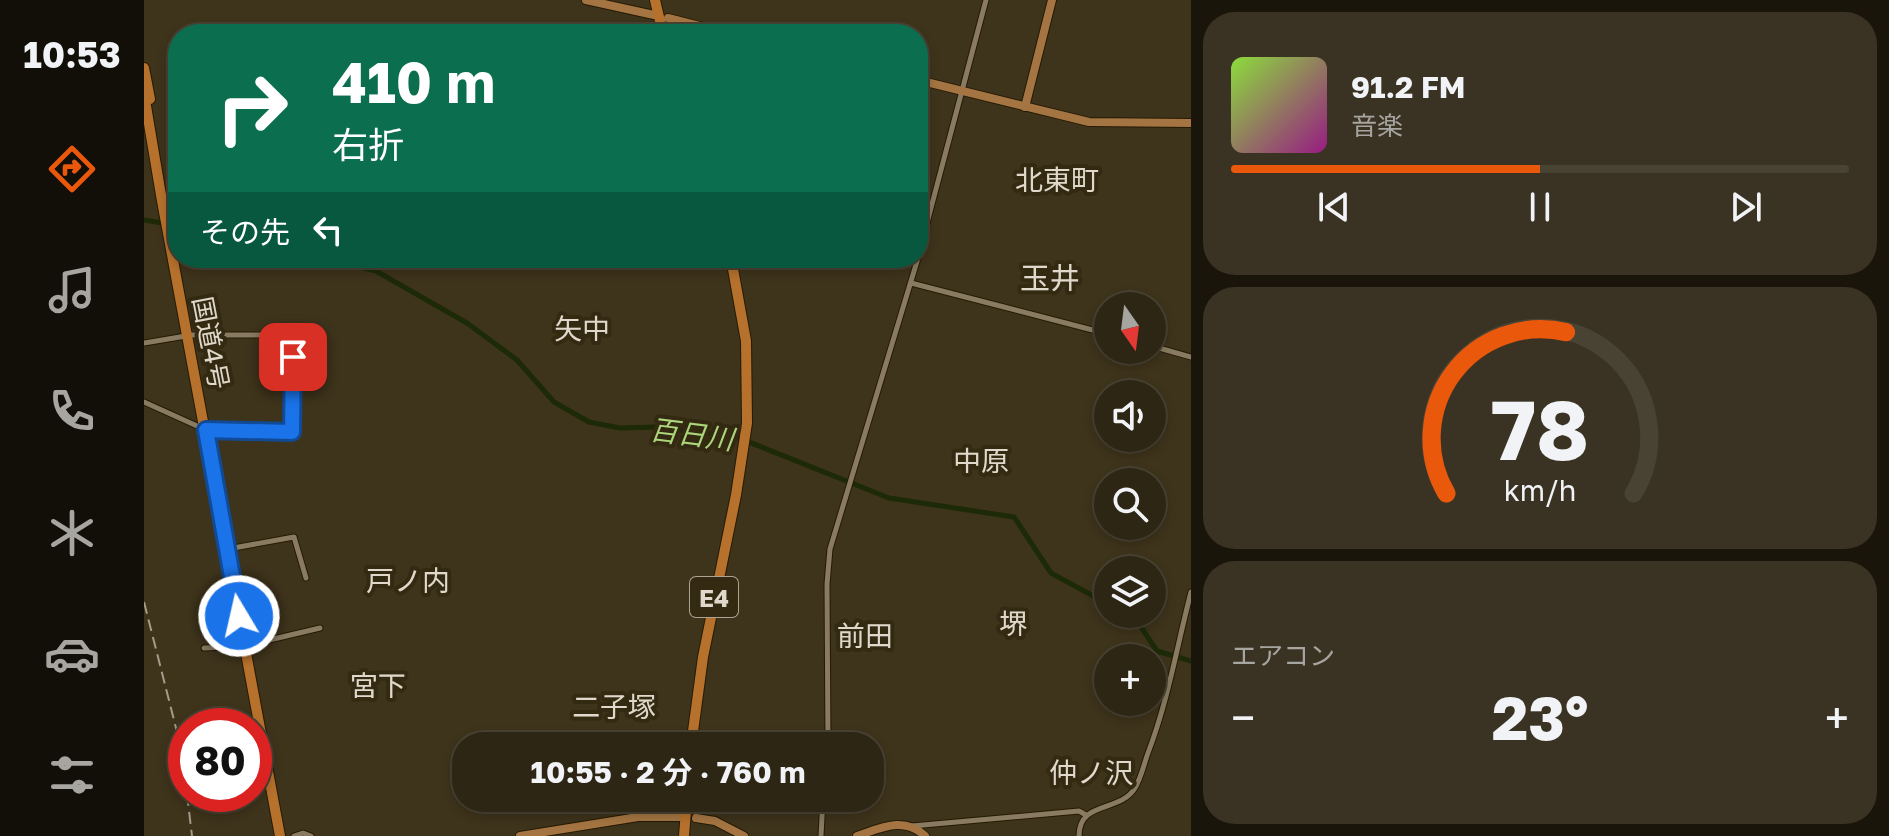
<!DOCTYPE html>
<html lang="ja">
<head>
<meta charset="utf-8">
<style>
	:root { --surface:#2e2614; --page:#3a3222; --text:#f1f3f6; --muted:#a7a5a0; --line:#494334; --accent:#ea580c }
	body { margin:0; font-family:"Golos Text","Noto Sans JP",sans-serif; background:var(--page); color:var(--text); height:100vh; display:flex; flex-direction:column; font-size:30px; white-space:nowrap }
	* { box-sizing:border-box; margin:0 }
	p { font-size:26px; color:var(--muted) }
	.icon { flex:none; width:44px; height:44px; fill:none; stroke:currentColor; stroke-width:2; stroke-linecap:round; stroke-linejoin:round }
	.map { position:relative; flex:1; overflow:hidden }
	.drawer { display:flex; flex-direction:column; gap:12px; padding:12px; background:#19150b; width:698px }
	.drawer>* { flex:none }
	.top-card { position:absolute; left:24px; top:24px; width:760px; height:244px; border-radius:32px; box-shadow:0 4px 12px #0003,0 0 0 2px var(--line); background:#0b6e4f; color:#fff; overflow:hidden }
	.needle { width:52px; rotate:166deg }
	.fabs { position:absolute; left:950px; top:292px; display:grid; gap:16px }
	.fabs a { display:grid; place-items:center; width:72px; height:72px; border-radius:50%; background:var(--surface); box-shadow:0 4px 12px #0003,0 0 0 2px var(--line); font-size:40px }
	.speed { position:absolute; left:24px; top:708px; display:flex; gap:16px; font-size:40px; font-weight:700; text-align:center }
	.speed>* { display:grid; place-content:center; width:104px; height:104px; border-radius:50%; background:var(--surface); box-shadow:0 4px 12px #0003,0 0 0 2px var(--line); line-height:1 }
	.speed .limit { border:12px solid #d22; background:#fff; color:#111 }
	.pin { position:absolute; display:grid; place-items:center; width:68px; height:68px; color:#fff; margin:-34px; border-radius:16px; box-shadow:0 4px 12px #0006 }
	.me { position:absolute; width:88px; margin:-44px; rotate:351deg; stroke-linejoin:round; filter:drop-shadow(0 0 6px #0008) }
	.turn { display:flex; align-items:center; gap:28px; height:168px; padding:0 32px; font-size:36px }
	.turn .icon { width:104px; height:104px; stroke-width:2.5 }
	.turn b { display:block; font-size:56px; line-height:68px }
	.then { display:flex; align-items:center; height:76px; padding:0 32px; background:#0003; gap:16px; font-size:30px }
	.big { font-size:60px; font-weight:700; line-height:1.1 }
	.drawer .tile { flex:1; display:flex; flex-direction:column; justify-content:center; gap:12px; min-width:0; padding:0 28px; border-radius:32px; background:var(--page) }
	.drawer .dial { align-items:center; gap:0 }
	.dial svg { height:208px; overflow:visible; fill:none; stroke:var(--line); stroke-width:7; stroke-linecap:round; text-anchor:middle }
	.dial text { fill:var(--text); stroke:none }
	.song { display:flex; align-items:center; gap:24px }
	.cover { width:96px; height:96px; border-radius:12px; background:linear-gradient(135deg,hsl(90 70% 55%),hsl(310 70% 35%)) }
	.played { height:8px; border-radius:4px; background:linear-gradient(90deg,var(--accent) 50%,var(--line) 50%) }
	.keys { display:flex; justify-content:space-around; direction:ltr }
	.heat { display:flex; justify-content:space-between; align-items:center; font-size:44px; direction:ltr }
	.trip { position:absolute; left:308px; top:732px; width:432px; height:80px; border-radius:32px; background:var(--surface); box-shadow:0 4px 12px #0003,0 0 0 2px var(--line); font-weight:700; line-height:80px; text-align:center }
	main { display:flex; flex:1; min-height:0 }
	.dock { display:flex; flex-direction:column; width:144px; justify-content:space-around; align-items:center; background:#120f08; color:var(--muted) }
	.dock .icon { width:56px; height:56px }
	.dock .on { color:var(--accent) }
	.dock b { font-size:36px; color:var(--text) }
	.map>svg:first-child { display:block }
</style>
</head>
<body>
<main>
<nav class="dock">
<b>10:53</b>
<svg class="icon on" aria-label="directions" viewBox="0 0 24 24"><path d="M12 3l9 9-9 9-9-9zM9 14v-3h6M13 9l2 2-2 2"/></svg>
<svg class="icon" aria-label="music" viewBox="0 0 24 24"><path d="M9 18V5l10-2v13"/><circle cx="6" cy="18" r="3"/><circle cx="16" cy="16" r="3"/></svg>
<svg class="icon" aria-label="phone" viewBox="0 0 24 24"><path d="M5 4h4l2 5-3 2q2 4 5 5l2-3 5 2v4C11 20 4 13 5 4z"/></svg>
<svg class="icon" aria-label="climate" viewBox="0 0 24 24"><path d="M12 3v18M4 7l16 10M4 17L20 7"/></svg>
<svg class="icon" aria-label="car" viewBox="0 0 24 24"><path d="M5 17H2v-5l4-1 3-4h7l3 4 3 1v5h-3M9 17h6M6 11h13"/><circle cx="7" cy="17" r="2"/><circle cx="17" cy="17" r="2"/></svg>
<svg class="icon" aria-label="filters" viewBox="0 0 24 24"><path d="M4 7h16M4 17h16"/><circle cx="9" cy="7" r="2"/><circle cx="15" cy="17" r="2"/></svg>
</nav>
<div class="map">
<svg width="1047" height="836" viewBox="0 0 1047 836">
	<rect width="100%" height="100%" fill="#3e331b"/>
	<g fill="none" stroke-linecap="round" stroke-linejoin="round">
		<g stroke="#1c2a08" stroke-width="5">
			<polyline points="0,220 18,223 34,221"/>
			<polyline points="181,258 232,271 323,323 373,360 410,402 445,422 476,428 514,427 595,438 745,498 870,517 907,573 964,604"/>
			<polyline points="984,614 993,621 1013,651 1047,661"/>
		</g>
		<g stroke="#251a03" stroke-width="7">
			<g id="minor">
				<polyline points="774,257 842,0"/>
				<polyline points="767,283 964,334"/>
				<polyline points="0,343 48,335 149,335 148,432 62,430 0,402"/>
				<polyline points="1008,346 1047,357"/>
				<polyline points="84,549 150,537 162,578"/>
				<polyline points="60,648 100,646 176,628"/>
				<polyline points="684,746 683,584 686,549 774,258"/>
				<polyline points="768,826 935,811 942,815"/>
				<polyline points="150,836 159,833 167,836"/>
				<polyline points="677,836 679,798"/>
				<path d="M935,836C935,800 976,813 991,788C997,778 1000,764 1004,753C1024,701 1033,646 1047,592"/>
			</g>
		</g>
		<g stroke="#251a03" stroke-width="10">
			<g id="major">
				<polyline points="442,0 510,15"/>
				<polyline points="524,18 587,34"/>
				<polyline points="774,80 945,122 1047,123"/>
				<polyline points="881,107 908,0"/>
				<polyline points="552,818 571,821 600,836"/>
				<polyline points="376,836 494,817 536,817"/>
				<path d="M713,836C737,828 760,816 781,836"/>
			</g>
		</g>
		<g stroke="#251a03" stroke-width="12">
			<g id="highway">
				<polyline points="511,0 519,34"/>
				<polyline points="0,68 6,99"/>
				<polyline points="0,94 18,201 136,836"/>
				<polyline points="547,746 559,657 592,495 603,423 602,341 587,258"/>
				<polyline points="540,836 543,798"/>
			</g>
		</g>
		<use href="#minor" stroke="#887b61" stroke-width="5"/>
		<use href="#major" stroke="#a47542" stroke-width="8"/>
		<use href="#highway" stroke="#b6712d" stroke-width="10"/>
		<g stroke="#a49b89" stroke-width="2" stroke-dasharray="12 6" stroke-linecap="butt">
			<polyline points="0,602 32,728 42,789"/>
			<polyline points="43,794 48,836"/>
		</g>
	</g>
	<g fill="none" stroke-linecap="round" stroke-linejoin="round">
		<g stroke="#114b97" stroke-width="20">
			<polyline id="route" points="95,616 62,430 148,432 149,357"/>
		</g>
		<use href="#route" stroke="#1a73e8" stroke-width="14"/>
	</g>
	<g text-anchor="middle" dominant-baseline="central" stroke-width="8" stroke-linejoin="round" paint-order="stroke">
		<rect fill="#342911" stroke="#aca493" stroke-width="2" x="546" y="577" width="48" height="40" rx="6"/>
		<g font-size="24" font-weight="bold" fill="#e0d9cb">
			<text x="570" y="597">E4</text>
		</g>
		<g font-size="26" fill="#e0d9cb" stroke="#342911">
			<text transform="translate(67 343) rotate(79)">国道4号</text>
		</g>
		<g font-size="28" fill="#e0d9cb" stroke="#342911">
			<text x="913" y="179">北東町</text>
			<text x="438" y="328">矢中</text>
			<text x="837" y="460">中原</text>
			<text x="264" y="580">戸ノ内</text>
			<text x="869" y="623">堺</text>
			<text x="721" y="635">前田</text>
			<text x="234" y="685">宮下</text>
			<text x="470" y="706">二子塚</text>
			<text x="947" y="772">仲ノ沢</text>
		</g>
		<g font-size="28" font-style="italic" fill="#acd67c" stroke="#342911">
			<text transform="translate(548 434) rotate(7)">百日川</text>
		</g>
		<g font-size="30" fill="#e0d9cb" stroke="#342911">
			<text x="906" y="278">玉井</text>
		</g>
	</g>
</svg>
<div class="fabs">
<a><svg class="needle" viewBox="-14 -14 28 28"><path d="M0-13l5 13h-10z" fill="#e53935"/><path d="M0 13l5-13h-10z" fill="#a7a5a0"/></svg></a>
<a><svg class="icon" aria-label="sound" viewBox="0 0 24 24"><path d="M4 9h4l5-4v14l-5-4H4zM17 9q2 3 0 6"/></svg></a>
<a><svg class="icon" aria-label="search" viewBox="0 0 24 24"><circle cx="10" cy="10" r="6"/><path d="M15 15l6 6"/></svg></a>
<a><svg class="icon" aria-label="layers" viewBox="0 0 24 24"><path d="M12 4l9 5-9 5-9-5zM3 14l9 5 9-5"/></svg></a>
<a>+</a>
</div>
<div class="speed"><div class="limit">80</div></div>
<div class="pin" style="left:149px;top:357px;background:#d93025"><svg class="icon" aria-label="arrive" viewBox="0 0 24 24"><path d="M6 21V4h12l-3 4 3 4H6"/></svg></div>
<svg class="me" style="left:95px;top:616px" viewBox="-20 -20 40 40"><circle r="17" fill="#1a73e8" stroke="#fff" stroke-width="3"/><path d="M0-11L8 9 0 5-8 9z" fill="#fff"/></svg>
<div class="trip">10:55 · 2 分 · 760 m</div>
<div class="top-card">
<div class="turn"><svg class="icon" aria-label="right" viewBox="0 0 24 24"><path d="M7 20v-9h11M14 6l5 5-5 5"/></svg><div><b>410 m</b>右折</div></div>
<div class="then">その先<svg class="icon" aria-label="left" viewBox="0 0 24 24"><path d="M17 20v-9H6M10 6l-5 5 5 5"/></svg></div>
</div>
</div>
<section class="drawer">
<div class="tile">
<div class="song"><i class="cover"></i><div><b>91.2 FM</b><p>音楽</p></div></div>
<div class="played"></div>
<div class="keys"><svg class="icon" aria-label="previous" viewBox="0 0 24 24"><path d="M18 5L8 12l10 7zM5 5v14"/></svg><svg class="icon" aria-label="pause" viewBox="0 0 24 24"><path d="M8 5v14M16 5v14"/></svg><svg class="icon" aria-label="next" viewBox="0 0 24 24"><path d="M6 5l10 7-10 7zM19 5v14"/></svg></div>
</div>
<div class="tile dial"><svg viewBox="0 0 100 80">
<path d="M14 69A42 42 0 1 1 86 69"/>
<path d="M14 69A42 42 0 0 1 60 7" stroke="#ea580c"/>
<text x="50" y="56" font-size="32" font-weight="700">78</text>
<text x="50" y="72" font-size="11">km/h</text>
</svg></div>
<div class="tile"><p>エアコン</p>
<div class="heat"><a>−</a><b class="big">23°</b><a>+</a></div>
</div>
</section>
</main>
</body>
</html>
